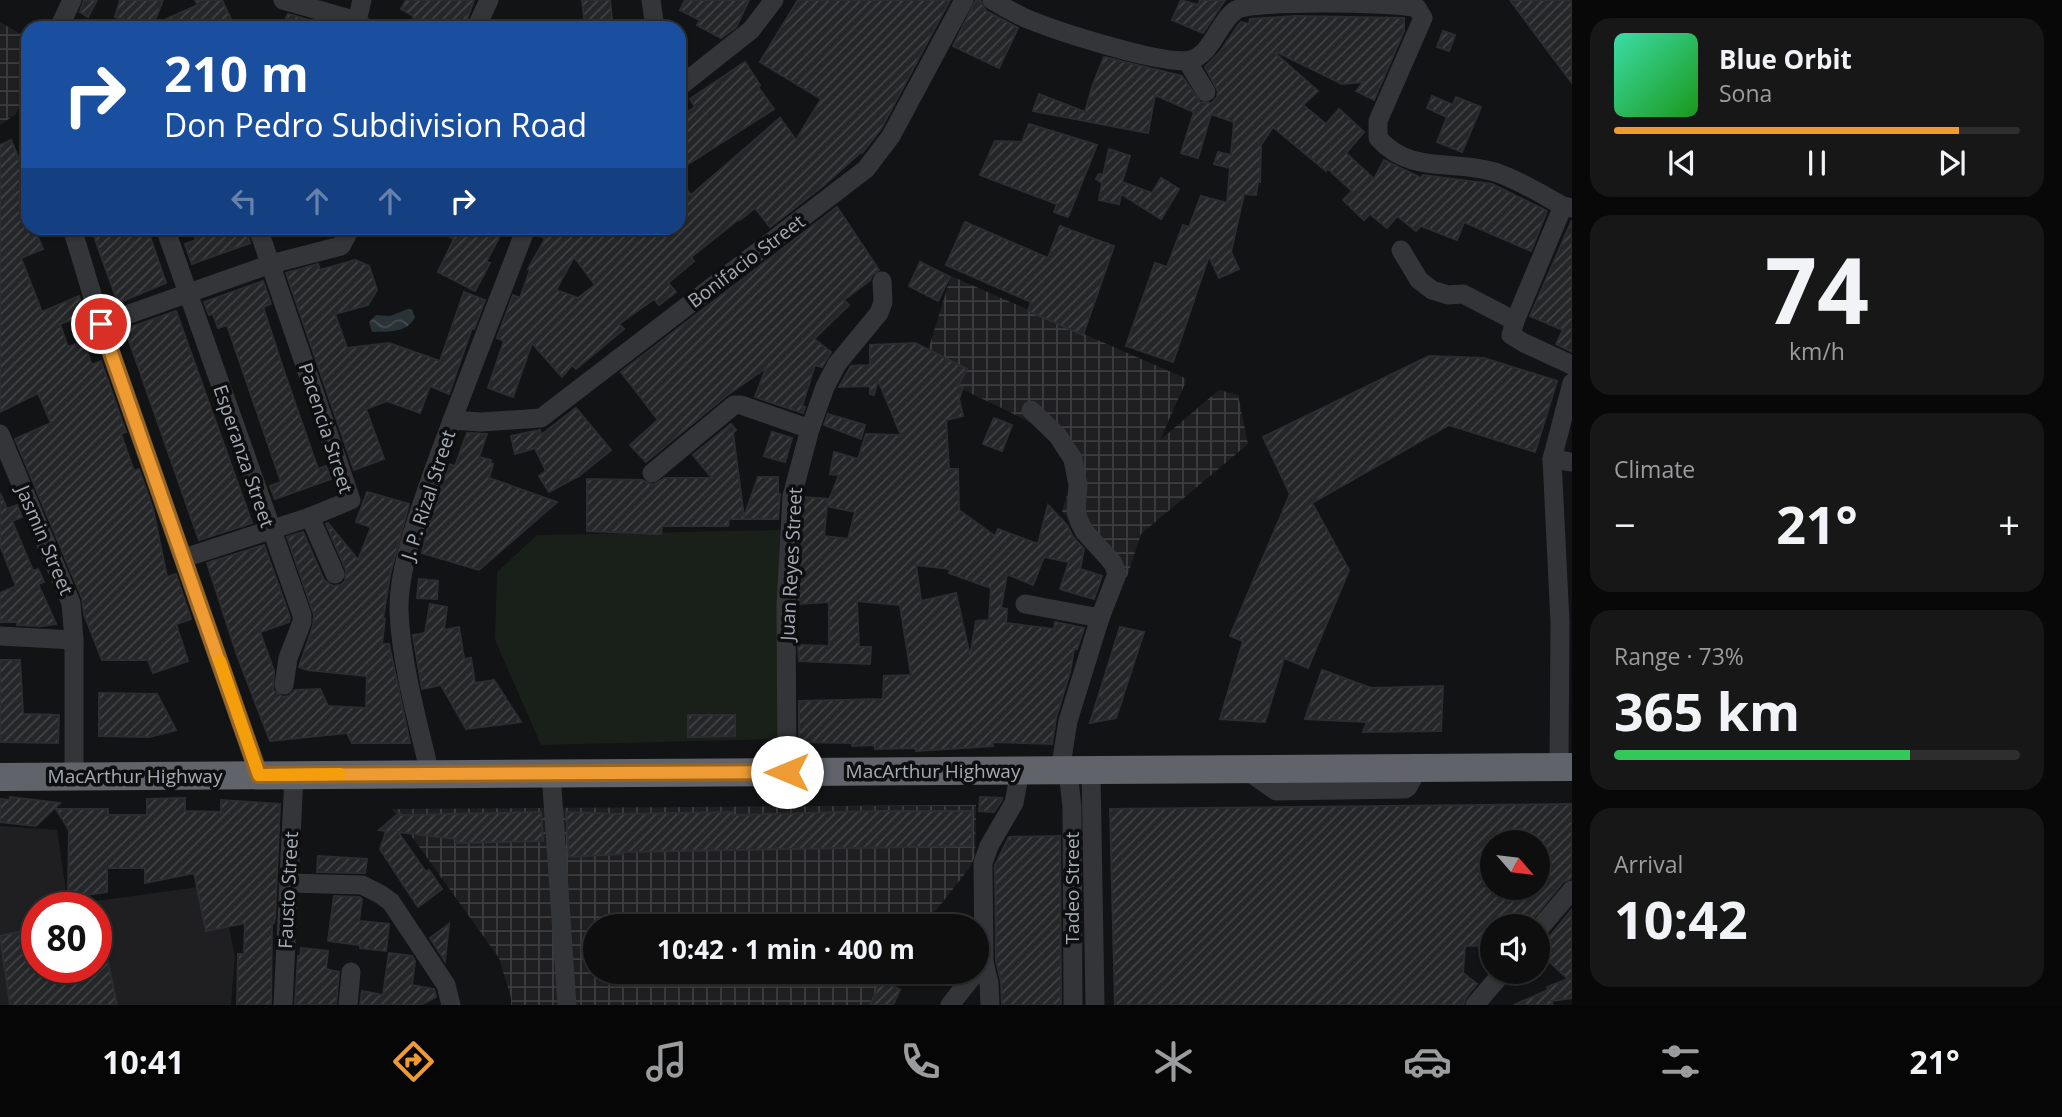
<!DOCTYPE html>
<html lang="en">
<head>
<meta charset="utf-8">
<style>
	:root { --surface:#0e0e0f; --page:#171718; --text:#f1f3f6; --muted:#9b9c9e; --line:#2e2e2f; --accent:#ed9b32 }
	body { margin:0; font-family:"Open Sans",sans-serif; background:var(--page); color:var(--text); height:100vh; display:flex; flex-direction:column; font-size:26px; white-space:nowrap }
	* { box-sizing:border-box; margin:0 }
	p { font-size:23px; color:var(--muted) }
	.icon { flex:none; width:38px; height:38px; fill:none; stroke:currentColor; stroke-width:2; stroke-linecap:round; stroke-linejoin:round }
	.map { position:relative; flex:1; overflow:hidden }
	.panel { display:flex; flex-direction:column; gap:18px; padding:18px; background:#080808; width:490px }
	.panel>* { flex:none }
	.top-card { position:absolute; left:21px; top:21px; width:665px; height:214px; border-radius:21px; box-shadow:0 2px 5px #0004,0 0 0 2px var(--line); background:#1a4fa0; color:#fff; overflow:hidden }
	.needle { width:46px; rotate:118deg }
	.tools { position:absolute; left:1480px; top:830px; display:grid; gap:14px }
	.tools a { display:grid; place-items:center; width:70px; height:70px; border-radius:50%; background:var(--surface); box-shadow:0 2px 5px #0004,0 0 0 2px var(--line); font-size:35px }
	.speed { position:absolute; left:21px; top:892px; display:flex; gap:14px; font-size:35px; font-weight:700; text-align:center }
	.speed>* { display:grid; place-content:center; width:91px; height:91px; border-radius:50%; background:var(--surface); box-shadow:0 2px 5px #0004,0 0 0 2px var(--line); line-height:1 }
	.speed .limit { border:10px solid #d22; background:#fff; color:#111 }
	.pin { position:absolute; display:grid; place-items:center; width:60px; height:60px; color:#fff; margin:-30px; border:4px solid #fff; border-radius:50%; box-shadow:0 2px 7px #0007 }
	.me { position:absolute; width:77px; margin:-38px; rotate:270deg; stroke-linejoin:round; filter:drop-shadow(0 0 5px #0008) }
	.turn { display:flex; align-items:center; gap:24px; height:147px; padding:0 28px; font-size:32px }
	.turn .icon { width:91px; height:91px; stroke-width:2.5 }
	.turn b { display:block; font-size:49px; line-height:60px }
	.lanes { display:flex; align-items:center; height:66px; padding:0 28px; background:#0003; justify-content:center; gap:35px; direction:ltr }
	.lanes .off { opacity:.35 }
	.big { font-size:52px; font-weight:700; line-height:1.1 }
	.panel .card { flex:1; display:flex; flex-direction:column; justify-content:center; gap:10px; min-width:0; padding:0 24px; border-radius:21px; background:var(--page) }
	.panel .dial { align-items:center; gap:0 }
	.dial b { font-size:91px; line-height:1 }
	.song { display:flex; align-items:center; gap:21px }
	.cover { width:84px; height:84px; border-radius:10px; background:linear-gradient(135deg,hsl(160 70% 55%),hsl(120 70% 35%)) }
	.played { height:7px; border-radius:4px; background:linear-gradient(90deg,var(--accent) 85%,var(--line) 85%) }
	.keys { display:flex; justify-content:space-around; direction:ltr }
	.heat { display:flex; justify-content:space-between; align-items:center; font-size:38px; direction:ltr }
	.charge { height:10px; border-radius:5px; background:linear-gradient(90deg,#34c759 73%,var(--line) 0) }
	.trip { position:absolute; left:583px; top:914px; width:406px; height:70px; border-radius:35px; background:var(--surface); box-shadow:0 2px 5px #0004,0 0 0 2px var(--line); font-weight:700; line-height:70px; text-align:center }
	.dock { display:flex; height:112px; justify-content:space-around; align-items:center; background:#060606; color:var(--muted) }
	.dock .icon { width:49px; height:49px }
	.dock .selected { color:var(--accent) }
	.dock b { font-size:32px; color:var(--text) }
	main { display:flex; flex:1; min-height:0 }
	.map>svg:first-child { display:block }
</style>
</head>
<body>
<main>
<div class="map">
<svg width="1572" height="1005" viewBox="0 0 1572 1005">
	<defs>
		<pattern id="industrial-grid" width="8" height="8" patternUnits="userSpaceOnUse" patternTransform="scale(1.75)"><rect width="8" height="8" fill="#1f1f21"/><path d="M0 4h8M4 0v8" fill="none" stroke="#3d3d3f"/></pattern>
		<pattern id="water-waves" width="16" height="10" patternUnits="userSpaceOnUse" patternTransform="scale(1.75)"><rect width="16" height="10" fill="#293237"/><path d="M0 5q4-4 8 0t8 0" fill="none" stroke="#454d52"/></pattern>
		<pattern id="building-hatch" width="6" height="6" patternUnits="userSpaceOnUse" patternTransform="scale(1.75)"><rect width="6" height="6" fill="#252628"/><path d="M-1 1l2-2M0 6l6-6M5 7l2-2" fill="none" stroke="#424345"/></pattern>
	</defs>
	<rect width="100%" height="100%" fill="#121314"/>
	<path fill="#1f1f21" fill-rule="evenodd" d="M0,826L57,830L68,905L220,884L235,956L231,1005H0ZM37,908H96V968H37Z"/>
	<g fill="url(#industrial-grid)">
		<polygon points="0,22 28,38 28,86 16,114 0,125"/>
		<polygon points="951,276 1187,379 1160,440 1219,390 1238,395 1248,444 1141,534 1127,577 1104,568 1062,511 1072,480 1049,431 922,370"/>
		<polygon points="976,805 975,857 968,870 937,909 919,926 595,926 595,971 886,971 870,1005 511,1005 511,998 499,958 392,809"/>
	</g>
	<polygon fill="#191f19" points="780,530 780,739 541,745 495,640 497,572 537,535"/>
	<path fill="url(#water-waves)" d="M408,309L412,310L415,317C407,334 388,331 372,332L369,322L376,315L390,316Z"/>
	<g fill="url(#building-hatch)" stroke="#2c2d30" stroke-width="2" fill-rule="evenodd">
		<polygon points="84,0 97,0 88,17 80,12"/>
		<polygon points="120,0 163,0 153,25 198,5 195,0 222,0 235,28 147,28 149,27 115,17"/>
		<polygon points="406,0 474,0 464,28 413,28 413,16 401,9"/>
		<polygon points="582,0 610,0 613,28 585,28"/>
		<polygon points="685,0 749,0 736,27 721,38 697,25 700,20 680,10"/>
		<path d="M798,0H950L881,129L862,153L861,152L823,186L770,227L755,208L740,220L739,219L691,257L694,261L668,283L676,292L659,305L654,299L619,324L624,329L576,369L572,365L562,377L532,343L513,397L488,388L504,341L497,338L513,295L520,298L530,270L528,269L545,239L537,234L538,228H679V179L691,195L780,118L796,140L821,99L760,62ZM574,257L595,285L578,298L556,290Z"/>
		<polygon points="976,0 980,0 986,11 1018,28 999,68 953,46"/>
		<polygon points="1181,0 1198,5 1200,0 1225,0 1203,33 1172,20"/>
		<polygon points="1510,0 1572,0 1572,83"/>
		<polygon points="288,14 337,28 281,28"/>
		<polygon points="1295,16 1404,18 1404,31 1374,100 1356,91 1364,82 1342,84 1277,52 1276,54 1318,91 1303,105 1326,124 1339,109 1364,132 1346,153 1374,179 1384,160 1421,178 1423,175 1492,184 1547,211 1531,251 1464,222 1457,240 1421,226 1416,231 1397,216 1387,228 1370,214 1364,220 1343,200 1352,191 1327,168 1326,171 1273,127 1261,145 1260,182 1258,182 1256,195 1244,194 1231,252 1239,269 1219,278 1209,256 1173,362 1126,346 1155,263 1167,267 1183,225 1189,227 1201,196 1227,203 1230,168 1214,164 1218,152 1231,155 1234,122 1211,114 1198,158 1181,153 1194,112 1155,95 1148,133 1033,111 1039,94 1085,112 1093,84 1104,57 1182,76 1200,102 1212,103 1217,97 1218,91 1205,67 1219,53 1239,24 1241,22 1249,24 1250,19"/>
		<polygon points="1443,31 1455,35 1449,51 1437,47"/>
		<polygon points="745,62 760,85 758,87 774,109 679,170 679,147 685,143 679,133 679,117 695,107 690,99"/>
		<polygon points="1432,96 1453,105 1456,97 1481,107 1462,152 1437,142 1447,117 1427,108"/>
		<polygon points="1029,124 1097,145 1068,217 1054,212 1057,204 980,175 995,141 1022,142"/>
		<polygon points="11,140 28,181 28,228 34,228 43,249 21,258 42,312 79,296 85,315 60,324 68,347 83,341 92,365 101,361 126,432 121,434 134,471 139,469 153,509 167,577 176,574 191,619 176,624 188,661 153,673 148,660 102,660 84,614 82,598 15,439 51,423 38,393 0,412 0,145"/>
		<polygon points="1109,149 1130,156 1122,182 1152,193 1161,178 1179,189 1161,219 1121,194 1119,204 1099,200 1102,183 1096,179 1099,174 1103,175"/>
		<polygon points="837,207 879,270 872,275 870,280 844,300 849,305 814,339 831,352 822,367 815,365 802,406 805,407 803,413 755,397 766,368 726,396 646,462 630,445 658,420 621,372"/>
		<polygon points="1572,220 1572,352 1556,344 1563,330 1530,316"/>
		<polygon points="965,222 1048,258 1060,226 1114,246 1083,335 1028,311 1031,302 946,265"/>
		<polygon points="91,228 147,228 166,283 118,303"/>
		<polygon points="191,228 246,228 250,243 192,264 185,244 196,240"/>
		<polygon points="431,228 494,228 502,232 486,262 490,263 475,291 438,272 454,239"/>
		<polygon points="355,260 369,266 377,290 368,305 335,314 347,348 389,343 440,361 464,292 485,300 474,329 472,328 449,394 430,386 420,413 387,401 366,409 384,459 354,470 286,273 318,264 320,270"/>
		<polygon points="920,262 950,277 938,301 909,286"/>
		<polygon points="263,281 271,304 263,307 284,371 318,469 326,466 331,479 275,499 270,486 281,482 227,325 218,328 213,314 209,315 204,302"/>
		<polygon points="176,311 252,523 199,540 125,329"/>
		<path d="M915,343L967,369L958,386L963,387L959,399L963,416L946,420L949,469H958L959,510L995,536L998,529L1038,544L1048,505L1067,525L1073,537L1084,549L1080,569L1102,576L1094,599L1060,589L1069,562L1044,557L1033,585L1007,574L1001,608L1007,609L1006,623L1054,629L1055,622L1084,628L1077,649H1074L1070,672L1056,718L1052,744L992,742L993,746L916,751V748L875,749V745L852,746V743L799,742V701L883,699L884,676L911,675L900,605L857,601L859,647H871L870,664L799,661L798,645L829,646V602L798,604L804,497L828,499L827,505L839,475L830,474L834,452L858,459L866,434L901,435L878,380L874,395L870,394V386L839,387L851,366L870,365V345ZM827,506L855,512L848,539L824,536ZM916,565L950,569L949,573L991,588L989,620L976,621L970,656L956,593L921,601Z"/>
		<polygon points="1429,356 1484,358 1557,381 1535,452 1449,425 1312,503 1349,570 1308,668 1284,658 1265,722 1220,719 1243,641 1230,636 1290,494 1263,437"/>
		<polygon points="576,408 611,450 579,476 549,492 539,476 546,471 535,448 515,454 511,436 540,430 541,435"/>
		<polygon points="828,414 865,425 861,439 824,425"/>
		<polygon points="994,418 1012,425 1002,451 983,444"/>
		<polygon points="731,424 736,430 733,433 744,517 758,477 778,477 778,494 780,494 778,519 729,519 728,526 662,526 661,534 587,531 587,479 642,480 653,485 665,478 712,478 693,455"/>
		<polygon points="772,432 792,438 785,462 764,456"/>
		<polygon points="467,433 487,434 479,457 491,460 490,463 493,464 489,478 557,502 479,570 422,553 428,526 449,464 455,466"/>
		<polygon points="367,492 409,504 390,575 383,619 385,619 382,644 389,644 410,743 352,743 347,733 270,741 237,655 207,563 264,545 290,617 289,622 260,632 274,671 273,690 283,697 289,696 295,690 320,689 328,706 366,708 367,676 307,670 299,667 313,626 314,615 287,537 303,532 324,580 333,586 341,585 345,581 346,570 326,524 328,523 358,560 371,527 356,522"/>
		<polygon points="0,493 7,509 17,505 22,517 12,521 33,571 38,569 44,582 38,584 56,624 42,626 17,625 17,622 0,622 0,593 16,586 0,545"/>
		<polygon points="419,579 438,581 437,599 417,598"/>
		<polygon points="430,604 447,607 444,630 459,627 464,659 471,658 475,683 494,680 521,722 466,729 441,685 422,689 413,635 425,633"/>
		<polygon points="1120,627 1144,632 1116,718 1090,723"/>
		<polygon points="0,660 20,660 23,714 59,715 58,743 0,742"/>
		<polygon points="1322,670 1371,688 1443,686 1441,731 1363,732 1367,722 1305,719"/>
		<polygon points="99,693 157,694 176,730 149,737 99,736"/>
		<polygon points="688,715 735,715 735,736 688,737"/>
		<polygon points="10,797 60,803 36,826 0,822 0,799 10,800"/>
		<polygon points="980,797 1002,798 1002,800 994,812 979,811"/>
		<polygon points="185,798 185,811 221,812 221,800 280,804 275,918 274,923 272,922 271,1005 237,1005 238,954 244,954 245,923 206,931 194,873 145,883 145,868 107,868 107,892 74,897 68,892 69,830 56,809 108,809 108,815 147,815 147,799"/>
		<path d="M1572,804V878L1563,882L1527,926H1493V945L1465,946L1463,973L1477,984L1466,997L1463,1005H1115L1110,809ZM1493,842H1538V887H1493Z"/>
		<polygon points="876,811 972,811 972,846 623,852 623,854 569,857 566,812 619,814 733,812 733,815"/>
		<polygon points="541,812 543,841 456,843 456,839 398,832 426,872 429,870 442,889 418,907 380,849 386,831 379,830 399,813 402,815"/>
		<polygon points="1060,836 1061,1005 1002,1005 1001,982 996,961 995,865 1009,837"/>
		<polygon points="318,856 367,859 365,873 317,872"/>
		<polygon points="334,896 359,897 362,899 359,921 389,924 386,951 360,948 360,945 328,941"/>
		<polygon points="1572,909 1572,998 1551,1001 1553,1005 1514,1005 1548,990 1547,987 1568,979 1538,951"/>
		<polygon points="449,924 445,961 430,938"/>
		<polygon points="37,928 37,968 96,968 96,934 102,933 117,1005 10,1005 0,936"/>
		<polygon points="301,948 328,951 326,969 339,972 336,1005 295,1005 298,956 300,956"/>
		<polygon points="389,953 412,956 415,961 412,985 434,989 436,997 420,1005 360,1005 362,991 383,995"/>
		<polygon points="882,979 900,990 893,1005 870,1005"/>
	</g>
	<g fill="none" stroke-linecap="round" stroke-linejoin="round">
		<g stroke="#343539" stroke-width="19">
			<polyline points="283,0 357,21 365,28"/>
			<polyline points="651,0 655,28"/>
			<path d="M992,0C1004,7 1017,15 1030,20C1057,31 1164,66 1190,60C1212,55 1218,22 1236,10C1253,0 1393,2 1417,8L1423,18L1378,121V138C1411,175 1452,159 1495,172C1519,180 1541,194 1563,206L1572,208"/>
			<polyline points="357,21 362,0"/>
			<polyline points="59,28 72,0"/>
			<polyline points="476,28 489,0"/>
			<polyline points="1187,61 1206,92"/>
			<polyline points="679,87 751,30 774,0"/>
			<polyline points="1563,206 1515,321 1511,335 1524,343 1572,365"/>
			<polyline points="72,228 101,324 259,775"/>
			<polyline points="165,228 302,615 302,622 288,658 284,685"/>
			<polyline points="1401,250 1419,280 1432,290 1448,295 1463,294 1515,321"/>
			<polyline points="101,324 271,264 341,246 347,235 345,228"/>
			<polyline points="1031,410 1058,436 1073,459 1078,485 1076,511 1079,521 1084,531 1113,563 1117,574 1100,618 1068,721 1060,771"/>
			<polyline points="452,420 481,422 541,418 866,169 891,136 964,0"/>
			<polyline points="0,434 71,603 74,640 74,776"/>
			<polyline points="1552,459 1572,462"/>
			<polyline points="652,473 734,405 741,405 810,429"/>
			<polyline points="310,517 335,574"/>
			<polyline points="184,558 310,517 351,500 258,228"/>
			<polyline points="1025,604 1100,618"/>
			<polyline points="0,636 74,640"/>
			<polyline points="1559,767 1560,622 1552,459 1572,383"/>
			<polyline points="1246,770 1276,791 1405,789 1408,787 1418,769"/>
			<polyline points="1068,771 1072,807 1073,1005"/>
			<polyline points="1091,771 1095,1005"/>
			<polyline points="787,772 786,606 792,496 810,429 825,387 837,364 879,313 883,302 882,281"/>
			<polyline points="551,773 567,1005"/>
			<path d="M430,774C418,723 401,663 399,611C398,569 419,512 433,472C463,390 495,309 526,228"/>
			<polyline points="288,883 362,885 380,894 391,902 446,985 451,1005"/>
			<polyline points="1538,930 1572,890"/>
			<polyline points="283,1005 294,775"/>
			<polyline points="348,1005 351,972"/>
			<polyline points="950,1005 984,962"/>
			<polyline points="990,1005 989,983 984,962 983,863 989,846 1014,803 1020,771"/>
			<polyline points="1475,1005 1504,971"/>
		</g>
		<polyline stroke="#60636a" stroke-width="28" points="0,777 1572,767"/>
	</g>
	<g fill="none" stroke-linecap="round" stroke-linejoin="round">
		<g stroke="#9a6520" stroke-width="18">
			<polyline id="route" points="101,324 259,775 787,772"/>
		</g>
		<use href="#route" stroke="#ed9b32" stroke-width="12"/>
		<polyline stroke="#f59e0b" stroke-width="12" points="220,661 259,775 340,774"/>
	</g>
	<g text-anchor="middle" dominant-baseline="central" stroke-width="7" stroke-linejoin="round" paint-order="stroke">
		<g font-size="19" fill="#a4abb4" stroke="#0d0e0f">
			<text transform="translate(746 261) rotate(-37)">Bonifacio Street</text>
			<text transform="translate(326 428) rotate(72)">Pacencia Street</text>
			<text transform="translate(244 456) rotate(71)">Esperanza Street</text>
			<text transform="translate(428 495) rotate(-72)">J. P. Rizal Street</text>
			<text transform="translate(45 540) rotate(67)">Jasmin Street</text>
			<text transform="translate(791 564) rotate(-87)">Juan Reyes Street</text>
			<text x="933" y="771">MacArthur Highway</text>
			<text x="135" y="776">MacArthur Highway</text>
			<text transform="translate(1072 888) rotate(-90)">Tadeo Street</text>
			<text transform="translate(288 890) rotate(-87)">Fausto Street</text>
		</g>
	</g>
</svg>
<div class="tools">
<a><svg class="needle" viewBox="-14 -14 28 28"><path d="M0-13l5 13h-10z" fill="#e53935"/><path d="M0 13l5-13h-10z" fill="#9b9c9e"/></svg></a>
<a><svg class="icon" aria-label="sound" viewBox="0 0 24 24"><path d="M4 9h4l5-4v14l-5-4H4zM17 9q2 3 0 6"/></svg></a>
</div>
<div class="speed"><div class="limit">80</div></div>
<div class="pin" style="left:101px;top:324px;background:#d93025"><svg class="icon" aria-label="arrive" viewBox="0 0 24 24"><path d="M6 21V4h12l-3 4 3 4H6"/></svg></div>
<svg class="me" style="left:787px;top:772px" viewBox="-20 -20 40 40"><circle r="19" fill="#fff"/><path d="M0-13L10 11 0 6-10 11z" fill="#ed9b32"/></svg>
<div class="trip">10:42 · 1 min · 400 m</div>
<div class="top-card">
<div class="turn"><svg class="icon" aria-label="right" viewBox="0 0 24 24"><path d="M7 20v-9h11M14 6l5 5-5 5"/></svg><div><b>210 m</b>Don Pedro Subdivision Road</div></div>
<div class="lanes"><svg class="icon off" aria-label="left" viewBox="0 0 24 24"><path d="M17 20v-9H6M10 6l-5 5 5 5"/></svg><svg class="icon off" aria-label="ahead" viewBox="0 0 24 24"><path d="M12 20V5M6 11l6-6 6 6"/></svg><svg class="icon off" aria-label="ahead" viewBox="0 0 24 24"><path d="M12 20V5M6 11l6-6 6 6"/></svg><svg class="icon" aria-label="right" viewBox="0 0 24 24"><path d="M7 20v-9h11M14 6l5 5-5 5"/></svg></div>
</div>
</div>
<section class="panel">
<div class="card">
<div class="song"><i class="cover"></i><div><b>Blue Orbit</b><p>Sona</p></div></div>
<div class="played"></div>
<div class="keys"><svg class="icon" aria-label="previous" viewBox="0 0 24 24"><path d="M18 5L8 12l10 7zM5 5v14"/></svg><svg class="icon" aria-label="pause" viewBox="0 0 24 24"><path d="M8 5v14M16 5v14"/></svg><svg class="icon" aria-label="next" viewBox="0 0 24 24"><path d="M6 5l10 7-10 7zM19 5v14"/></svg></div>
</div>
<div class="card dial"><b>74</b><p>km/h</p></div>
<div class="card"><p>Climate</p>
<div class="heat"><a>−</a><b class="big">21°</b><a>+</a></div>
</div>
<div class="card"><p>Range · 73%</p><b class="big">365 km</b><div class="charge"></div></div>
<div class="card"><p>Arrival</p><b class="big">10:42</b></div>
</section>
</main>
<nav class="dock">
<b>10:41</b>
<svg class="icon selected" aria-label="directions" viewBox="0 0 24 24"><path d="M12 3l9 9-9 9-9-9zM9 14v-3h6M13 9l2 2-2 2"/></svg>
<svg class="icon" aria-label="music" viewBox="0 0 24 24"><path d="M9 18V5l10-2v13"/><circle cx="6" cy="18" r="3"/><circle cx="16" cy="16" r="3"/></svg>
<svg class="icon" aria-label="phone" viewBox="0 0 24 24"><path d="M5 4h4l2 5-3 2q2 4 5 5l2-3 5 2v4C11 20 4 13 5 4z"/></svg>
<svg class="icon" aria-label="climate" viewBox="0 0 24 24"><path d="M12 3v18M4 7l16 10M4 17L20 7"/></svg>
<svg class="icon" aria-label="car" viewBox="0 0 24 24"><path d="M5 17H2v-5l4-1 3-4h7l3 4 3 1v5h-3M9 17h6M6 11h13"/><circle cx="7" cy="17" r="2"/><circle cx="17" cy="17" r="2"/></svg>
<svg class="icon" aria-label="filters" viewBox="0 0 24 24"><path d="M4 7h16M4 17h16"/><circle cx="9" cy="7" r="2"/><circle cx="15" cy="17" r="2"/></svg>
<b>21°</b>
</nav>
</body>
</html>
